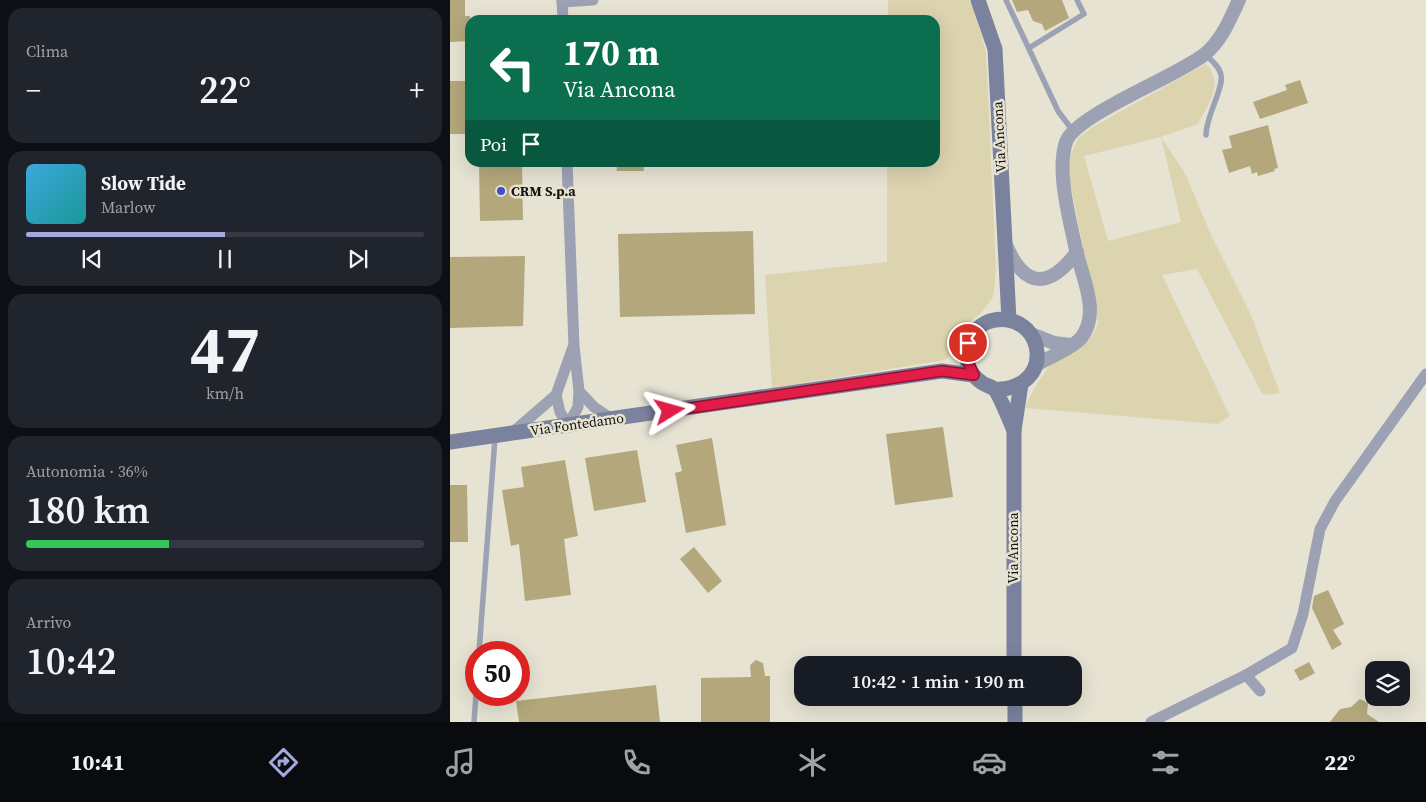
<!DOCTYPE html>
<html lang="it">
<head>
<meta charset="utf-8">
<style>
	:root { --surface:#171b24; --page:#20242c; --text:#f1f3f6; --muted:#9ea1a6; --line:#363941; --accent:#a2aae0 }
	body { margin:0; font-family:"Source Serif 4",serif; background:var(--page); color:var(--text); height:100vh; display:flex; flex-direction:column; font-size:19px; white-space:nowrap }
	* { box-sizing:border-box; margin:0 }
	p { font-size:16px; color:var(--muted) }
	.icon { flex:none; width:28px; height:28px; fill:none; stroke:currentColor; stroke-width:2; stroke-linecap:round; stroke-linejoin:round }
	.map { position:relative; flex:1; overflow:hidden }
	.panel { display:flex; flex-direction:column; gap:8px; padding:8px; background:#0d0f14; width:450px }
	.panel>* { flex:none }
	.hud { position:absolute; left:15px; top:15px; width:475px; height:152px; border-radius:15px; box-shadow:0 5px 20px #0002; background:#0b6e4f; color:#fff; overflow:hidden }
	.controls { position:absolute; left:915px; top:661px; display:grid; gap:10px }
	.controls a { display:grid; place-items:center; width:45px; height:45px; border-radius:10px; background:var(--surface); box-shadow:0 5px 20px #0002; font-size:25px }
	.speed { position:absolute; left:15px; top:641px; display:flex; gap:10px; font-size:25px; font-weight:700; text-align:center }
	.speed>* { display:grid; place-content:center; width:65px; height:65px; border-radius:50%; background:var(--surface); box-shadow:0 5px 20px #0002; line-height:1 }
	.speed .limit { border:8px solid #d22; background:#fff; color:#111 }
	.pin { position:absolute; display:grid; place-items:center; width:42px; height:42px; color:#fff; margin:-21px; border:2px solid #fff; border-radius:50%; box-shadow:0 1px 5px #0007 }
	.me { position:absolute; width:55px; margin:-28px; rotate:82deg; stroke-linejoin:round; filter:drop-shadow(0 0 4px #0008) }
	.turn { display:flex; align-items:center; gap:18px; height:105px; padding:0 15px; font-size:22px }
	.turn .icon { width:65px; height:65px; stroke-width:2.5 }
	.turn b { display:block; font-size:35px; line-height:42px }
	.then { display:flex; align-items:center; height:48px; padding:0 15px; background:#0003; gap:10px; font-size:19px }
	.big { font-size:38px; font-weight:600; line-height:1.1 }
	.panel .card { flex:1; display:flex; flex-direction:column; justify-content:center; gap:8px; min-width:0; padding:0 18px; border-radius:15px; background:var(--page) }
	.panel .dial { align-items:center; gap:0 }
	.dial b { font-size:65px; line-height:1 }
	.song { display:flex; align-items:center; gap:15px }
	.cover { width:60px; height:60px; border-radius:8px; background:linear-gradient(135deg,hsl(200 70% 55%),hsl(180 70% 35%)) }
	.played { height:5px; border-radius:2px; background:linear-gradient(90deg,var(--accent) 50%,var(--line) 50%) }
	.keys { display:flex; justify-content:space-around; direction:ltr }
	.heat { display:flex; justify-content:space-between; align-items:center; font-size:28px; direction:ltr }
	.charge { height:8px; border-radius:4px; background:linear-gradient(90deg,#34c759 36%,var(--line) 0) }
	.trip { position:absolute; left:344px; top:656px; width:288px; height:50px; border-radius:15px; background:var(--surface); box-shadow:0 5px 20px #0002; font-weight:600; line-height:50px; text-align:center }
	.menu { display:flex; height:80px; justify-content:space-around; align-items:center; background:#090b0e; color:var(--muted) }
	.menu .icon { width:35px; height:35px }
	.menu .on { color:var(--accent) }
	.menu b { font-size:22px; color:var(--text) }
	main { display:flex; flex:1; min-height:0 }
	.map>svg:first-child { display:block }
</style>
</head>
<body>
<main>
<section class="panel">
<div class="card"><p>Clima</p>
<div class="heat"><a>−</a><b class="big">22°</b><a>+</a></div>
</div>
<div class="card">
<div class="song"><i class="cover"></i><div><b>Slow Tide</b><p>Marlow</p></div></div>
<div class="played"></div>
<div class="keys"><svg class="icon" aria-label="previous" viewBox="0 0 24 24"><path d="M18 5L8 12l10 7zM5 5v14"/></svg><svg class="icon" aria-label="pause" viewBox="0 0 24 24"><path d="M8 5v14M16 5v14"/></svg><svg class="icon" aria-label="next" viewBox="0 0 24 24"><path d="M6 5l10 7-10 7zM19 5v14"/></svg></div>
</div>
<div class="card dial"><b>47</b><p>km/h</p></div>
<div class="card"><p>Autonomia · 36%</p><b class="big">180 km</b><div class="charge"></div></div>
<div class="card"><p>Arrivo</p><b class="big">10:42</b></div>
</section>
<div class="map">
<svg width="976" height="722" viewBox="0 0 976 722">
	<rect width="100%" height="100%" fill="#e7e3d3"/>
	<g fill="#dcd3af" fill-rule="evenodd">
		<polygon points="438,0 519,0 524,10 536,52 546,270 543,297 532,312 512,328 504,352 495,360 322,388 315,275 437,262 437,163 485,162 485,20 438,20"/>
		<path d="M756,64C775,84 758,104 748,124L711,137L736,175L762,237L801,315L830,393L813,395L747,269L712,275L780,416L768,424L575,408C581,394 594,369 606,360C626,346 639,349 648,323L617,167L622,152L629,137L646,125ZM711,137L731,222L658,241L634,156Z"/>
	</g>
	<g fill="#b3a77b">
		<polygon points="0,0 15,0 15,16 20,16 20,41 0,42"/>
		<polygon points="562,0 612,0 619,18 595,31 592,24 583,21 578,10 567,12"/>
		<polygon points="850,80 858,103 810,119 803,102 837,90 835,85"/>
		<rect x="0" y="81" width="20" height="53"/>
		<polygon points="818,125 828,168 824,169 825,171 808,176 807,172 802,174 800,166 779,173 772,150 782,148 779,136"/>
		<polygon points="29,162 72,162 73,220 30,221"/>
		<polygon points="166,162 193,162 194,171 167,171"/>
		<polygon points="303,231 305,314 170,317 168,234"/>
		<polygon points="75,256 73,326 0,328 0,257"/>
		<polygon points="493,427 503,497 445,505 436,434"/>
		<polygon points="262,438 276,525 236,533 225,473 232,471 226,445"/>
		<polygon points="187,450 196,502 144,511 135,458"/>
		<polygon points="115,460 128,536 114,539 121,595 75,601 69,544 61,546 52,490 74,487 71,467"/>
		<polygon points="0,485 17,485 18,542 0,542"/>
		<polygon points="244,547 272,581 258,593 230,559"/>
		<polygon points="878,590 894,624 883,630 892,644 882,650 862,608 864,596"/>
		<polygon points="306,660 313,663 315,676 320,676 320,722 251,722 251,678 301,677 300,665"/>
		<polygon points="859,662 865,673 850,681 844,670"/>
		<polygon points="206,685 210,722 69,722 66,701"/>
		<polygon points="910,699 918,703 917,714 929,722 880,722 890,709 901,707"/>
	</g>
	<g fill="none" stroke-linecap="round" stroke-linejoin="round">
		<g stroke="#9ca1b4" stroke-width="5.5">
			<polyline points="556,0 608,111 623,131"/>
			<polyline points="579,48 634,14 627,0"/>
			<path d="M755,54C761,60 770,67 771,75C774,88 756,116 756,135"/>
			<polyline points="29,652 45,438"/>
			<polyline points="24,722 26,695"/>
		</g>
		<g stroke="#9ca1b4" stroke-width="11">
			<polyline points="112,0 113,20"/>
			<polyline points="112,2 143,0"/>
			<polyline points="117,162 124,346 129,391 144,407 162,419"/>
			<polyline points="106,395 110,412 118,425"/>
			<polyline points="118,425 128,407 129,391"/>
			<polyline points="62,433 106,395 123,347"/>
			<polyline points="796,675 810,691"/>
			<polyline points="701,722 796,675 842,648 853,614 870,529 885,501 976,374"/>
		</g>
		<g stroke="#9ca1b4" stroke-width="14">
			<path d="M556,245C575,289 599,289 627,252"/>
			<polyline points="581,334 604,343 620,345"/>
			<path d="M586,365C599,357 621,349 631,338C651,313 632,277 626,250C620,220 606,172 616,142C625,115 728,76 755,54C772,40 780,19 789,0"/>
		</g>
		<g stroke="#7a829d" stroke-width="15">
			<polyline points="528,0 545,49 559,320"/>
			<path d="M544,389C566,391 589,377 587,352C584,315 533,307 519,341C513,356 518,373 531,382C534,385 541,386 544,389C549,393 560,422 564,430"/>
			<polyline points="0,442 492,371 523,375"/>
			<polyline points="564,665 564,430 571,384"/>
			<polyline points="565,698 565,722"/>
		</g>
	</g>
	<g fill="none" stroke-linecap="round" stroke-linejoin="round">
		<g stroke="#92132f" stroke-width="12">
			<polyline id="route" points="220,411 492,371 524,375 517,360 518,343"/>
		</g>
		<use href="#route" stroke="#e11d48" stroke-width="9"/>
	</g>
	<circle fill="#4250c4" stroke="#e7e3d3" stroke-width="2" cx="51" cy="191" r="5"/>
	<g text-anchor="middle" dominant-baseline="central" stroke-width="5" stroke-linejoin="round" paint-order="stroke">
		<g font-size="14" fill="#15140e" stroke="#e7e3d3">
			<text transform="translate(549 137) rotate(-93)">Via Ancona</text>
			<text transform="translate(127 424) rotate(-8)">Via Fontedamo</text>
			<text transform="translate(563 548) rotate(-90)">Via Ancona</text>
		</g>
		<g font-size="14" font-weight="bold" fill="#15140e" stroke="#e7e3d3" text-anchor="start">
			<text x="61" y="191">CRM S.p.a</text>
		</g>
	</g>
</svg>
<div class="controls">
<a><svg class="icon" aria-label="layers" viewBox="0 0 24 24"><path d="M12 4l9 5-9 5-9-5zM3 14l9 5 9-5"/></svg></a>
</div>
<div class="speed"><div class="limit">50</div></div>
<div class="pin" style="left:518px;top:343px;background:#d93025"><svg class="icon" aria-label="arrive" viewBox="0 0 24 24"><path d="M6 21V4h12l-3 4 3 4H6"/></svg></div>
<svg class="me" style="left:220px;top:411px" viewBox="-20 -20 40 40"><path d="M0-17L14 15 0 8-14 15z" fill="#e11d48" stroke="#fff" stroke-width="4"/></svg>
<div class="trip">10:42 · 1 min · 190 m</div>
<div class="hud">
<div class="turn"><svg class="icon" aria-label="left" viewBox="0 0 24 24"><path d="M17 20v-9H6M10 6l-5 5 5 5"/></svg><div><b>170 m</b>Via Ancona</div></div>
<div class="then">Poi<svg class="icon" aria-label="arrive" viewBox="0 0 24 24"><path d="M6 21V4h12l-3 4 3 4H6"/></svg></div>
</div>
</div>
</main>
<nav class="menu">
<b>10:41</b>
<svg class="icon on" aria-label="directions" viewBox="0 0 24 24"><path d="M12 3l9 9-9 9-9-9zM9 14v-3h6M13 9l2 2-2 2"/></svg>
<svg class="icon" aria-label="music" viewBox="0 0 24 24"><path d="M9 18V5l10-2v13"/><circle cx="6" cy="18" r="3"/><circle cx="16" cy="16" r="3"/></svg>
<svg class="icon" aria-label="phone" viewBox="0 0 24 24"><path d="M5 4h4l2 5-3 2q2 4 5 5l2-3 5 2v4C11 20 4 13 5 4z"/></svg>
<svg class="icon" aria-label="climate" viewBox="0 0 24 24"><path d="M12 3v18M4 7l16 10M4 17L20 7"/></svg>
<svg class="icon" aria-label="car" viewBox="0 0 24 24"><path d="M5 17H2v-5l4-1 3-4h7l3 4 3 1v5h-3M9 17h6M6 11h13"/><circle cx="7" cy="17" r="2"/><circle cx="17" cy="17" r="2"/></svg>
<svg class="icon" aria-label="filters" viewBox="0 0 24 24"><path d="M4 7h16M4 17h16"/><circle cx="9" cy="7" r="2"/><circle cx="15" cy="17" r="2"/></svg>
<b>22°</b>
</nav>
</body>
</html>
